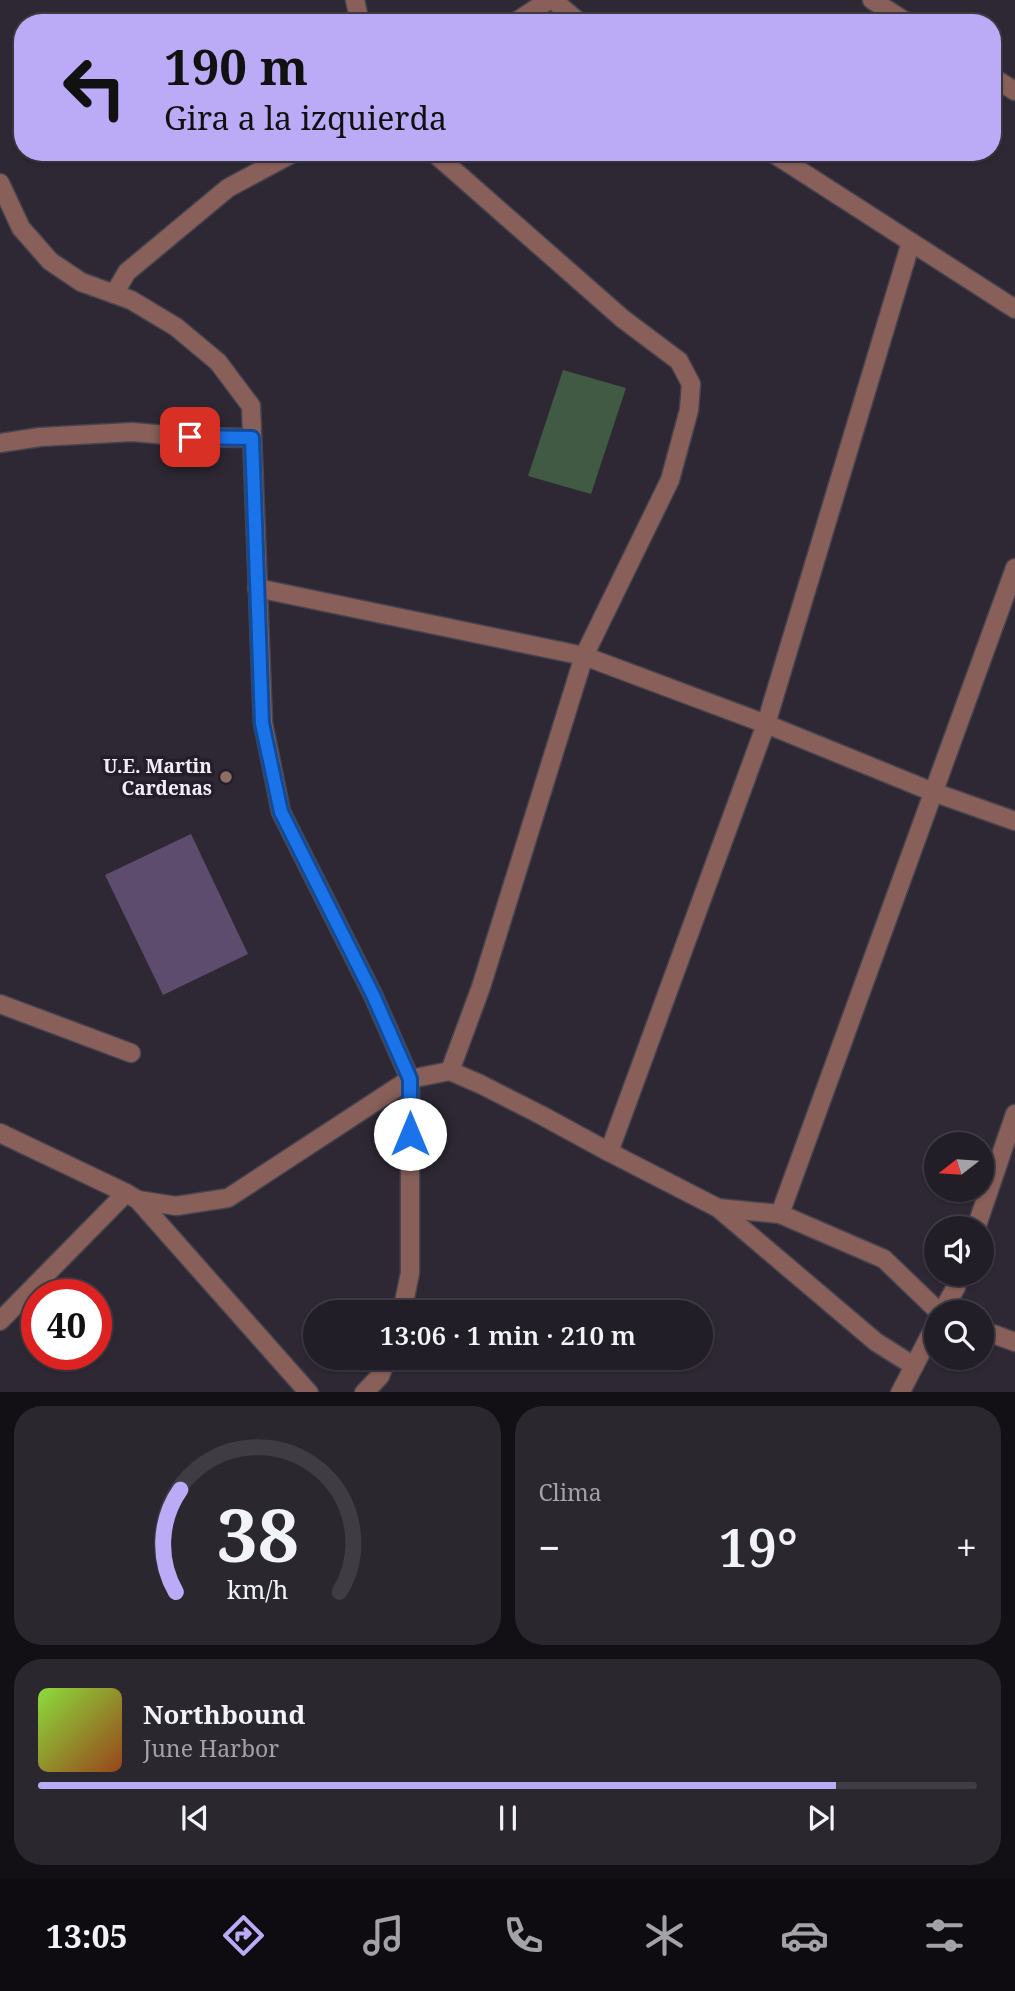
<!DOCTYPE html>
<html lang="es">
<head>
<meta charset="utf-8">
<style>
	:root { --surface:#221e27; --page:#2a272f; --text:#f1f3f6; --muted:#a2a2a7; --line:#3f3c44; --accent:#bbaaf6 }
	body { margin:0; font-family:"Noto Serif",serif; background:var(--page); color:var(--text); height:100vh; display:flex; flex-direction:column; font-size:26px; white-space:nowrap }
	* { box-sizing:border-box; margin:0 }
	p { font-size:23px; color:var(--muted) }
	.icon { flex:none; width:38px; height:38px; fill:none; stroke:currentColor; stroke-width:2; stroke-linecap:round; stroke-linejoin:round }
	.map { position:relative; height:1392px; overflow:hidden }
	.details { display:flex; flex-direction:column; gap:14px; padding:14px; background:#131015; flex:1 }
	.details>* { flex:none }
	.top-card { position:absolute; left:14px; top:14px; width:987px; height:147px; border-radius:28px; box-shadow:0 2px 5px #0004,0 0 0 2px var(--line); background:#bbaaf6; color:#111; overflow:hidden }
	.needle { width:46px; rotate:253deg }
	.buttons { position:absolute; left:924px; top:1132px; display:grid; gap:14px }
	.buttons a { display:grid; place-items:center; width:70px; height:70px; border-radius:50%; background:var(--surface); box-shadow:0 2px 5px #0004,0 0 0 2px var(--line); font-size:35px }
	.speed { position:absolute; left:21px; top:1279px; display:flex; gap:14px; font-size:35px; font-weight:700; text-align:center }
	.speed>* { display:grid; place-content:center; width:91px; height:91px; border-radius:50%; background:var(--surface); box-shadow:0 2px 5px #0004,0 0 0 2px var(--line); line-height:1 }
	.speed .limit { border:10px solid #d22; background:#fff; color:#111 }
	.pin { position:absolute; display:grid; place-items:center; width:60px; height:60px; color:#fff; margin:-30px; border-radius:14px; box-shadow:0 4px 10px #0006 }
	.me { position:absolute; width:77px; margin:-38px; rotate:0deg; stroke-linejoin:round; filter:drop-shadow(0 0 5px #0008) }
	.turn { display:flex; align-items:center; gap:24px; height:147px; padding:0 35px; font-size:32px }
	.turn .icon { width:91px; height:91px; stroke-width:2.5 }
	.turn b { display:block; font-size:49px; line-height:60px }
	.big { font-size:52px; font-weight:600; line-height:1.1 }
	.details .card { flex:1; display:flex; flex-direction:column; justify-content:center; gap:10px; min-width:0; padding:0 24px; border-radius:28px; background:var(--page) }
	.details .dial { align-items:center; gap:0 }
	.dial svg { height:182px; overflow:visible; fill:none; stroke:var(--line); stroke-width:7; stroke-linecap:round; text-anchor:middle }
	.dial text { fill:var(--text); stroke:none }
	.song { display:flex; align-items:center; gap:21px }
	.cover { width:84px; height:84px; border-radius:10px; background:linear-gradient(135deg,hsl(90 70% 55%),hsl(20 70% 35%)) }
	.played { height:7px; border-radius:4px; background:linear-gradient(90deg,var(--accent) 85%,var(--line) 85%) }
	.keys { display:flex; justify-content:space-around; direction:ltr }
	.heat { display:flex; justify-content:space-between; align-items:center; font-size:38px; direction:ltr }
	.details .tiles { flex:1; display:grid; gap:14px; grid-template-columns:1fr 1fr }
	.card:last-child { grid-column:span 2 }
	.trip { position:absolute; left:303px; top:1300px; width:410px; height:70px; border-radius:35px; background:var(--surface); box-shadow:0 2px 5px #0004,0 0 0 2px var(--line); font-weight:600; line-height:70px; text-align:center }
	.tab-bar { display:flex; height:112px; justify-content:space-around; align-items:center; background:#0e0c10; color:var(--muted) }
	.tab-bar .icon { width:49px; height:49px }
	.tab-bar .selected { color:var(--accent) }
	.tab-bar b { font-size:32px; color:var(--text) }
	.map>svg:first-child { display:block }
</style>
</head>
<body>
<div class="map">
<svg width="1015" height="1393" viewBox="0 0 1015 1393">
	<rect width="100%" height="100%" fill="#2d2834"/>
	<polygon fill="#415a44" points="563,370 626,388 591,494 528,476"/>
	<polygon fill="#5d4c6e" points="191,834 248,954 163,995 105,875"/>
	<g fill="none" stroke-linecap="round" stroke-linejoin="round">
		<g stroke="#48444f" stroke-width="21">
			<g id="minor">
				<polyline points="355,0 360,23"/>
				<polyline points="553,0 580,23"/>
				<polyline points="872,0 908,23"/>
				<polyline points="514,23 549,0"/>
				<polyline points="992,77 1015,91"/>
				<polyline points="433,152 623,319 679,361 691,384 689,410 670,480 584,656 481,987 450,1071"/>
				<polyline points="771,152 1015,309"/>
				<polyline points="0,183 21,228 50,261 81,282 131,300 176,327 218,362 251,406 263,723 281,812 373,995 410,1079 410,1273 402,1312"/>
				<polyline points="114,294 127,272 228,188 295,152"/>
				<polyline points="0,443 40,437 132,432 190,437 252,438"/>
				<polyline points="257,588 584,656 766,724 933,792 1015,821"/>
				<polyline points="0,1004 131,1053"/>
				<polyline points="0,1133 126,1193"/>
				<polyline points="609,1152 766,724 911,242"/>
				<polyline points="138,1200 309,1393"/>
				<polyline points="718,1208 876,1342 914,1366"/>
				<polyline points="780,1214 1015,568"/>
				<polyline points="976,1228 1015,1114"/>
				<polyline points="942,1312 956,1287 960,1274"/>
				<polyline points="0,1321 126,1193 138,1200 176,1206 228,1198 410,1079 450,1071 480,1084 541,1115 609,1152 718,1208 780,1214 884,1259 939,1312"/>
				<polyline points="982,1330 1015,1342"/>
				<polyline points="364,1393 380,1376 387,1358"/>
				<polyline points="900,1393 936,1324"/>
			</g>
		</g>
		<use href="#minor" stroke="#886059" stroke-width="18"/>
	</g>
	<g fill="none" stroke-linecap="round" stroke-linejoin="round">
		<g stroke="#114b97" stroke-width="18">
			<polyline id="route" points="190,437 252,438 262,723 281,812 373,995 410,1079 410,1134"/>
		</g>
		<use href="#route" stroke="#1a73e8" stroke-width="12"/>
	</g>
	<circle fill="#8d6e63" stroke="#241e2a" stroke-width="2.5" cx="226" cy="777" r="7"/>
	<g text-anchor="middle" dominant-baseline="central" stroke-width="7" stroke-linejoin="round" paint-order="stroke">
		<g font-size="19" font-weight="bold" fill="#f1edf6" stroke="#241e2a" text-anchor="end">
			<text x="212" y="766">U.E. Martin<tspan x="212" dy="22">Cardenas</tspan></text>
		</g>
	</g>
</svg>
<div class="buttons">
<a><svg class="needle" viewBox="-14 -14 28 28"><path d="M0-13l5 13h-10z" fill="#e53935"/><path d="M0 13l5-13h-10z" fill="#a2a2a7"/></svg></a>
<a><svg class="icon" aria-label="sound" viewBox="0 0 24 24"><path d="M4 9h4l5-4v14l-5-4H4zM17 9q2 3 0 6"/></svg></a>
<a><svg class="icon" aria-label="search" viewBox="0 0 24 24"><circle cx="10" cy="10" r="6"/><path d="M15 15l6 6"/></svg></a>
</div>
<div class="speed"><div class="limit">40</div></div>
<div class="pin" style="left:190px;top:437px;background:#d93025"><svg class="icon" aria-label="arrive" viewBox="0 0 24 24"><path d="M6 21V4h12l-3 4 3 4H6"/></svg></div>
<svg class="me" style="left:410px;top:1134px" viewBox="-20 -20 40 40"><circle r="19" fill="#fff"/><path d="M0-13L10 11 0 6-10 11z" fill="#1a73e8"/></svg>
<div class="trip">13:06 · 1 min · 210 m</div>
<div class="top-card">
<div class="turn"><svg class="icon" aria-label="left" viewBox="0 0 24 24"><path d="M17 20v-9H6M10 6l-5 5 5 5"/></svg><div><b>190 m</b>Gira a la izquierda</div></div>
</div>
</div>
<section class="details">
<div class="tiles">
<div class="card dial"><svg viewBox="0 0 100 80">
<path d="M14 69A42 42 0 1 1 86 69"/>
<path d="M14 69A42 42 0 0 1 16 24" stroke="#bbaaf6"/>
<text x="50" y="56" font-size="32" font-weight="700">38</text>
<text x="50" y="72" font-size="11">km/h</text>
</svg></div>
<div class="card"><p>Clima</p>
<div class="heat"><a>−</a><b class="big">19°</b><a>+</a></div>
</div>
<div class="card">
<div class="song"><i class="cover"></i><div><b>Northbound</b><p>June Harbor</p></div></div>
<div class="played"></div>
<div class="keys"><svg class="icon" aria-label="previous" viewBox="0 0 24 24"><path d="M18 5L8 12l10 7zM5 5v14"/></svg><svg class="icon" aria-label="pause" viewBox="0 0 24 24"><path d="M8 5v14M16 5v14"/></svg><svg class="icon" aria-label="next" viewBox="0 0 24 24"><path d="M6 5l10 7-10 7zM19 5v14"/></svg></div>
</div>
</div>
</section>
<nav class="tab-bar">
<b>13:05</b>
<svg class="icon selected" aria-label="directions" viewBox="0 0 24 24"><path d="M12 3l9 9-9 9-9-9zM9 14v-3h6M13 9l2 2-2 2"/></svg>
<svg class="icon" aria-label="music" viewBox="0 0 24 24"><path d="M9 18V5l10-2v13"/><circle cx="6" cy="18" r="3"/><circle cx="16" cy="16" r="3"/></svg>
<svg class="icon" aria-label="phone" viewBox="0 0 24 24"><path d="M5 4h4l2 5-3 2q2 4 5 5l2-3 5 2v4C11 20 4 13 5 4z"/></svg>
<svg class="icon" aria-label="climate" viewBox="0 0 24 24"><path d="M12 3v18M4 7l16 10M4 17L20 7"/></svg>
<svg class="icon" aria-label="car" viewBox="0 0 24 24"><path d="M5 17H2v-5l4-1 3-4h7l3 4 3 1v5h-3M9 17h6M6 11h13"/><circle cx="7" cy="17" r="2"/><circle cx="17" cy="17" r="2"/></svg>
<svg class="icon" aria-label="filters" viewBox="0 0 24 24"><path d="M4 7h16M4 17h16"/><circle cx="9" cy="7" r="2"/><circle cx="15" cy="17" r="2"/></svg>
</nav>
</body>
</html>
